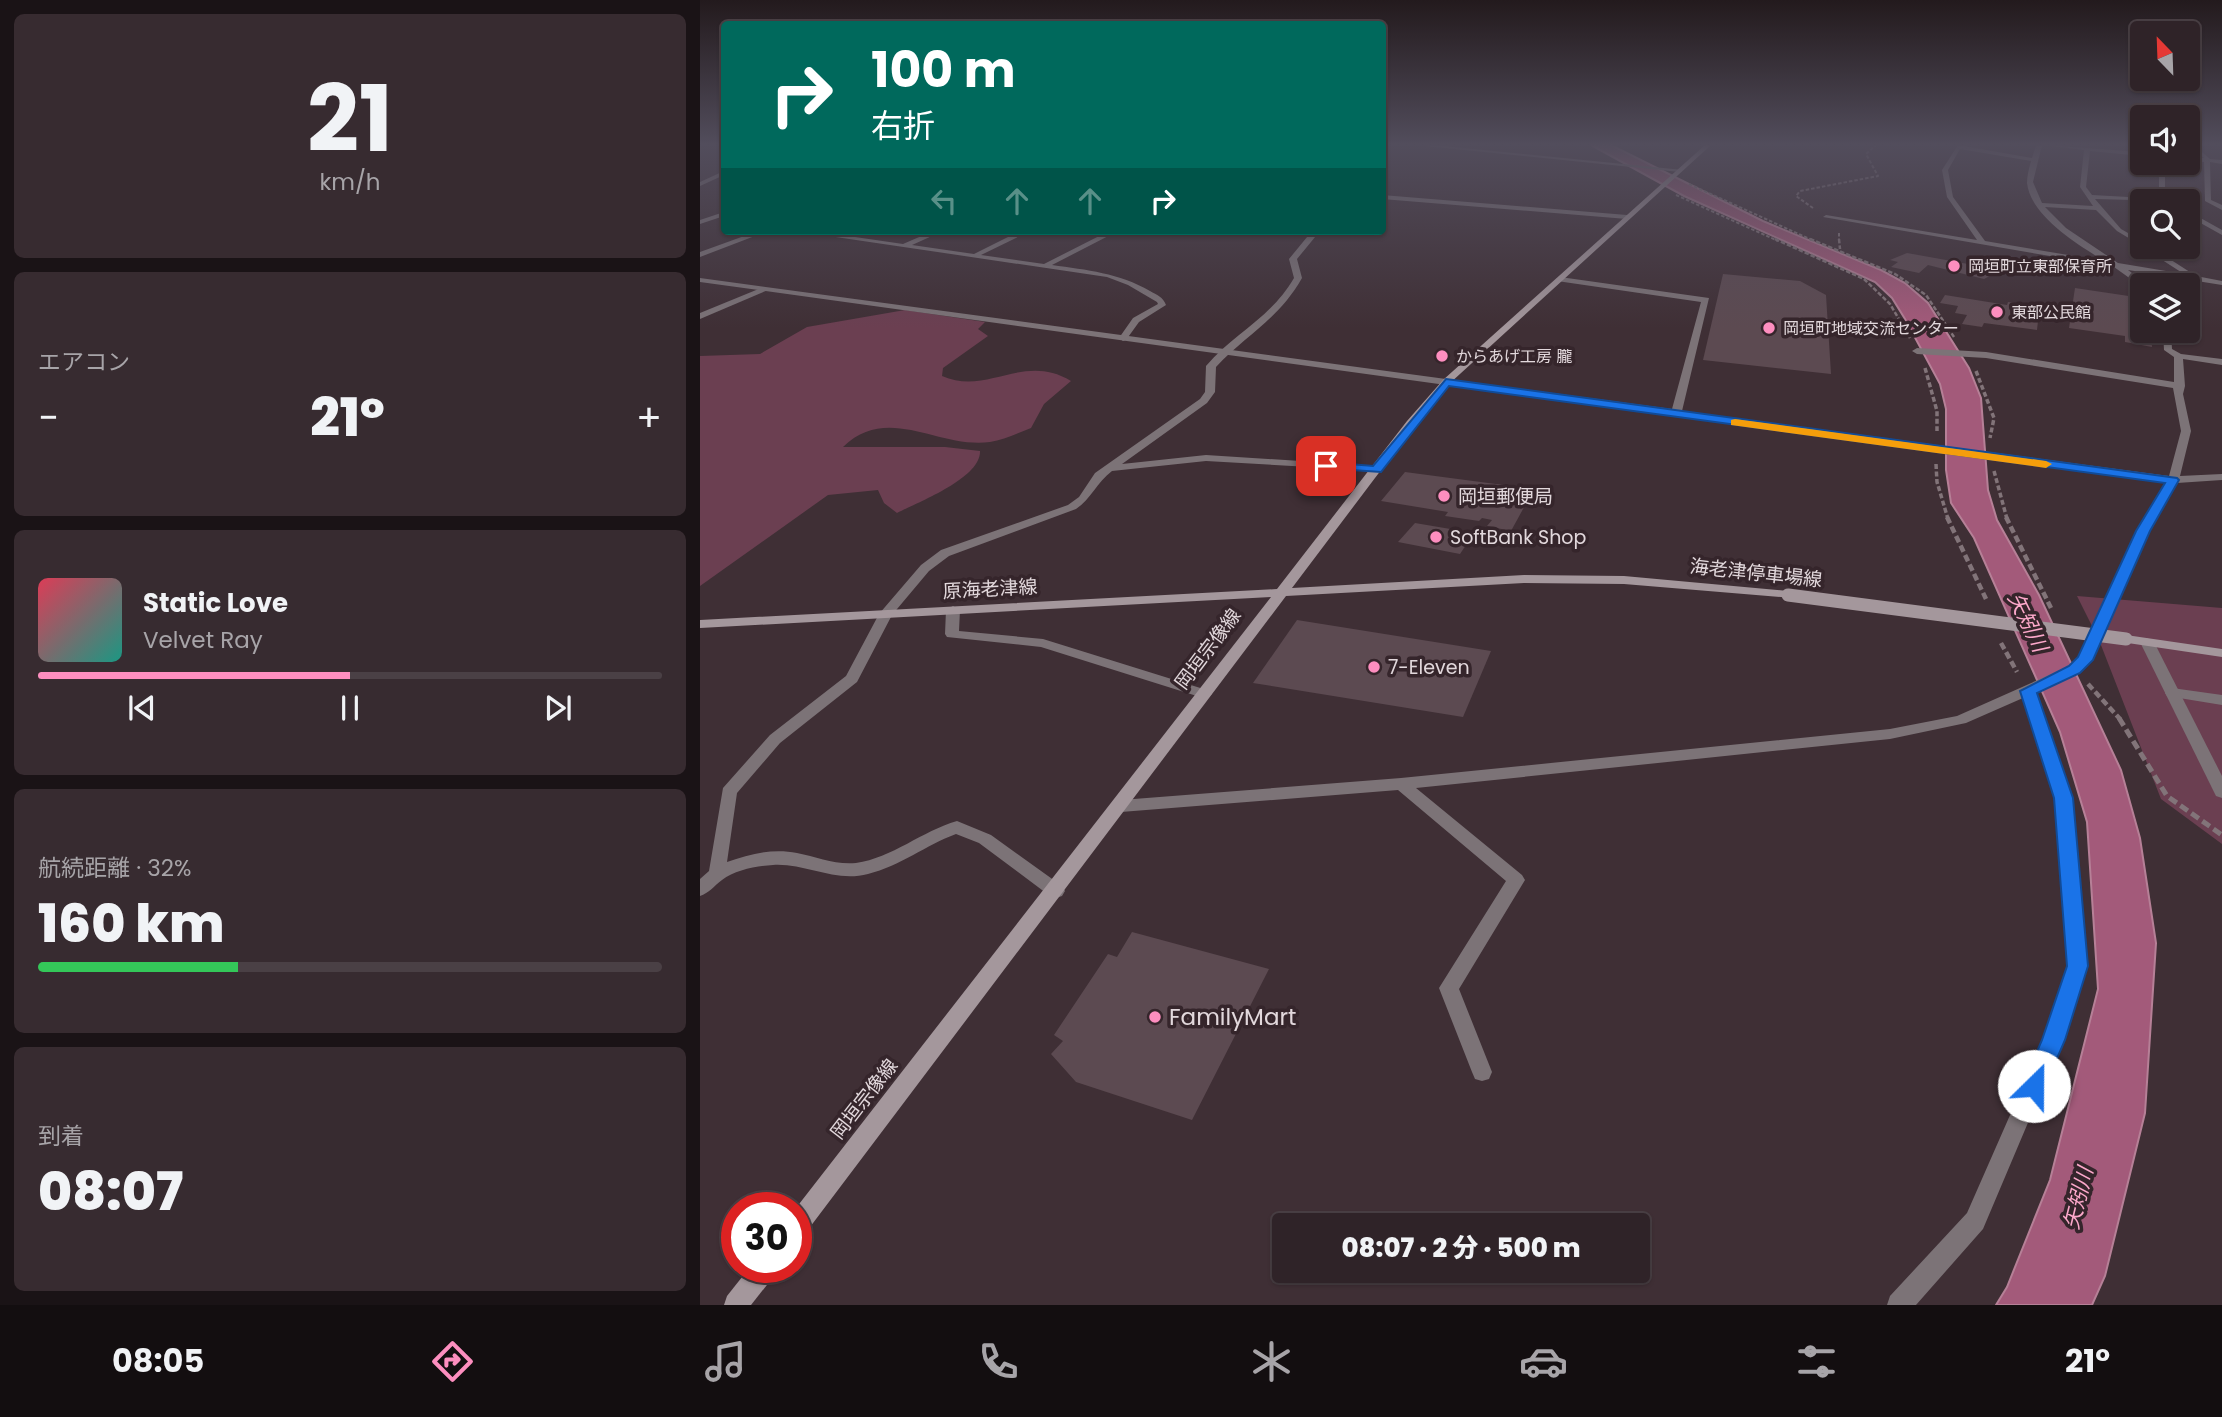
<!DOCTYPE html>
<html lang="ja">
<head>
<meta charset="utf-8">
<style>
	:root { --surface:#2f2328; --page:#372b30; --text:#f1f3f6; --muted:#a7a4a8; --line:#4a4045; --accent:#fd8ebf }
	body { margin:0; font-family:Poppins,"Noto Sans JP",sans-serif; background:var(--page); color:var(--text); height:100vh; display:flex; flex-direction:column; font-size:26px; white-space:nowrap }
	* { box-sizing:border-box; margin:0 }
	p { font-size:23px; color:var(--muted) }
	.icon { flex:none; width:38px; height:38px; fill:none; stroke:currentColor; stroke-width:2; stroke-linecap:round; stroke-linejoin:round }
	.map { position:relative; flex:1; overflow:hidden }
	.drawer { display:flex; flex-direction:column; gap:14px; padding:14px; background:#1a1316; width:700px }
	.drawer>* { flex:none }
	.guide { position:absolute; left:21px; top:21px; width:665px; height:214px; border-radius:7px; box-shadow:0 2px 5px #0004,0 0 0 2px var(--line); background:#00695c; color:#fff; overflow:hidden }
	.needle { width:46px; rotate:337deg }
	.fabs { position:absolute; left:1430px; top:21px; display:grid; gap:14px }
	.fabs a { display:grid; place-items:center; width:70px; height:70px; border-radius:7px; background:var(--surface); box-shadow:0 2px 5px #0004,0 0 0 2px var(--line); font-size:35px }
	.speed { position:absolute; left:21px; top:1192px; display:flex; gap:14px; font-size:35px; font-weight:700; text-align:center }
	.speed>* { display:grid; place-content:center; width:91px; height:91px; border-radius:50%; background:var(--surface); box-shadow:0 2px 5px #0004,0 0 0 2px var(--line); line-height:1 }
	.speed .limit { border:10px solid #d22; background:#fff; color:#111 }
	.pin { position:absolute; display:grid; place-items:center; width:60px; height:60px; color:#fff; margin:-30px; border-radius:14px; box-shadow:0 4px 10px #0006 }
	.me { position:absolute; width:77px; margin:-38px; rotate:23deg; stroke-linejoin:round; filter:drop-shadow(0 0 5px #0008) }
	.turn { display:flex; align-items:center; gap:24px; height:147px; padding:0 35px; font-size:32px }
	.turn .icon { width:91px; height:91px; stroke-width:2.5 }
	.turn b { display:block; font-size:49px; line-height:60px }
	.lanes { display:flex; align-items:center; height:66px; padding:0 35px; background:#0003; justify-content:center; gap:35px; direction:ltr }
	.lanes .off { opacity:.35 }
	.big { font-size:52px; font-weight:800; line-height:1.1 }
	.drawer .tile { flex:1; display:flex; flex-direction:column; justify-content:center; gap:10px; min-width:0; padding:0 24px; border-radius:10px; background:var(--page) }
	.drawer .dial { align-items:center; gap:0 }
	.dial b { font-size:91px; line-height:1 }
	.song { display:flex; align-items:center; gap:21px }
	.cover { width:84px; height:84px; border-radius:10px; background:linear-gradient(135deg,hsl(350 70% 55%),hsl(170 70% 35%)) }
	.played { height:7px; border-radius:4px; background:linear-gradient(90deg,var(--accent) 50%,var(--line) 50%) }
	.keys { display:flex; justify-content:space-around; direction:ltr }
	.heat { display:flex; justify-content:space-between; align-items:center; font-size:38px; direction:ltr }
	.charge { height:10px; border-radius:5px; background:linear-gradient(90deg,#34c759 32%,var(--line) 0) }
	.trip { position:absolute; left:572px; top:1213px; width:378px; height:70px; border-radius:7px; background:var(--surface); box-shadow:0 2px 5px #0004,0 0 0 2px var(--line); font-weight:800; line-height:70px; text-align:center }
	.tab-bar { display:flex; height:112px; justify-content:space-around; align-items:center; background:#130e10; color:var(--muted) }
	.tab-bar .icon { width:49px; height:49px }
	.tab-bar .on { color:var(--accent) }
	.tab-bar b { font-size:32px; color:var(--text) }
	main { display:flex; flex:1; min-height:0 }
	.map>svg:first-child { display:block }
</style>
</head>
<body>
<main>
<section class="drawer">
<div class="tile dial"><b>21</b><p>km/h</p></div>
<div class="tile"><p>エアコン</p>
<div class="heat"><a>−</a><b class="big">21°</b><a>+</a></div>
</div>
<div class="tile">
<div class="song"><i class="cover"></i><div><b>Static Love</b><p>Velvet Ray</p></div></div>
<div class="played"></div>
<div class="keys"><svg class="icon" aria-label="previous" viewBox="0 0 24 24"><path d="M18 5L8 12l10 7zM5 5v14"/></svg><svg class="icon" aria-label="pause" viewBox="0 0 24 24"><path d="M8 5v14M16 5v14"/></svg><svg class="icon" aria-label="next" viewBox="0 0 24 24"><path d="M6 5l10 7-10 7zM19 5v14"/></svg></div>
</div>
<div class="tile"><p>航続距離 · 32%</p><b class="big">160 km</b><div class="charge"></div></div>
<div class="tile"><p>到着</p><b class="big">08:07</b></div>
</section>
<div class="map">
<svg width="1522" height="1305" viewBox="0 0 1522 1305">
	<rect width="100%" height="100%" fill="#3f2f35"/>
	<g fill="#6b3f51">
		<path d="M205,310L285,322L278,329L288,336L243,368L242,376C288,396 323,352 371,381L344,404L331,428C318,433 304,440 290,442C238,449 188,403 143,447H245L280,451C281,478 218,502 197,513L184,503L178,490L128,495L0,586V356L60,354L107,327Z"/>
		<polygon points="1377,596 1522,608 1522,844 1461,799 1399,640"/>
	</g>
	<polygon fill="#a35a7a" stroke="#b68097" stroke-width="2" points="891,145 911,145 1063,221 1181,270 1205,283 1228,303 1269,368 1281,398 1288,490 1297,520 1339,595 1421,770 1440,838 1456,943 1445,1113 1405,1276 1392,1305 1296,1305 1307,1287 1350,1180 1398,989 1387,822 1360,732 1274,538 1251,503 1246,470 1246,409 1240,384 1205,319 1192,298 1175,282 984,196"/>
	<g fill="#5c4a51">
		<polygon points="1207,253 1235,258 1301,270 1284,279 1228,265 1219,273 1191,267 1198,262 1190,260"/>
		<polygon points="1023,274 1100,281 1126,295 1131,374 1003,360"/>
		<polygon points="1375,288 1442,298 1442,331 1451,331 1452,347 1425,342 1425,336 1369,328"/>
		<polygon points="1245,295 1307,305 1308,302 1327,305 1326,310 1339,312 1337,330 1284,323 1282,327 1262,324 1267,315 1255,313 1258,306 1240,303"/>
		<polygon points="705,472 834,489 811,531 787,526 792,520 782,518 779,521 745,516 748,512 681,501"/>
		<polygon points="715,523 774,533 760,554 698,542"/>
		<polygon points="597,620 791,651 763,717 553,683"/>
		<polygon points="432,932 569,969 492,1120 376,1082 351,1054 363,1041 354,1035 408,954 417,957"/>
	</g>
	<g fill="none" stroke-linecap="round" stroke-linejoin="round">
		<g stroke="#827479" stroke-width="2" stroke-dasharray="3.5 2" stroke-linecap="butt">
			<polyline points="989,184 1114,241"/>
			<polyline points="976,195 1078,241"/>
			<polyline points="1113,208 1096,196 1100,191 1178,176 1166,154 1176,145"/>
			<polyline points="1139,233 1139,241"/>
		</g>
		<g stroke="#827479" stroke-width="2.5" stroke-dasharray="4.5 2" stroke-linecap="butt">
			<polyline points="1075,239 1164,279 1190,304 1210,338"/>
			<polyline points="1110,239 1195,274 1226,295 1254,337"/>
			<polyline points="1139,239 1140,249"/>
		</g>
		<g stroke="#827479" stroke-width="3.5" stroke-dasharray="5 2.5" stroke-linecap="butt">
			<polyline points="1225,368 1237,411 1237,431"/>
			<polyline points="1276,371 1294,418 1290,438"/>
			<polyline points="1236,464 1237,482 1248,519"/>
			<polyline points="1294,471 1307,519"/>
		</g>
		<g stroke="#827479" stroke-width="4.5" stroke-dasharray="7 3.5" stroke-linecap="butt">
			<polyline points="1247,517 1286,599"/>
			<polyline points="1306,517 1351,608"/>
			<polyline points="1301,643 1317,672"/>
			<polyline points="1388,684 1420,719"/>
		</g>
		<polyline stroke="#827479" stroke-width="5" stroke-dasharray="9 4.5" stroke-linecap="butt" points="1419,718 1467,796 1522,835"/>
		<polygon fill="#7c7377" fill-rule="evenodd" points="1472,688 1522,695 1522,705 1467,696 1465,693 1467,690"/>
		<g fill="#7c7377" fill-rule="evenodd">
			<polygon points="682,145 688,145 682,151"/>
			<polygon points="715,145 734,145 983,170 980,172"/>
			<path d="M1258,145L1332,158L1336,145H1342L1333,182L1342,203L1393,206L1380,187L1384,150L1344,145L1442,152V156L1390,151L1386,187L1392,195L1465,199L1459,187V163H1465V187L1472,201L1395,199L1421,229L1442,241V246L1417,231L1396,210L1345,207L1366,228L1418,263L1484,274L1442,247H1451L1496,276L1522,281V285L1428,270L1448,285L1442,287L1414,267L1123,217L1126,215L1277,240L1247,197L1242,170ZM1260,149L1331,161C1329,168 1327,176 1327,183C1331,217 1379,245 1404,261L1285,241L1253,197L1248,170Z"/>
			<polygon points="1488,145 1494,145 1510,159 1522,160 1522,164 1510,162 1511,200 1522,205 1522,210 1505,201 1504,162 1488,160 1488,156 1504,158"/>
			<polygon points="24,171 24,175 0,186 0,182"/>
			<polygon points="682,195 927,215 930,217 927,219 682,199"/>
			<polygon points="1488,211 1522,230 1522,235 1488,216"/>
			<polygon points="24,212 24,216 0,224 0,220"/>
			<polygon points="58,231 68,231 0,257 0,252"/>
			<path d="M95,231H114L203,244L233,231H243L212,245L274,254L320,231H330L281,255L344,264L409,231H418L352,265C387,270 419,273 450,291C457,295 463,297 466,305L439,322L426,340L423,341L419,338L433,318L458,304L457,302L428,285L407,277Z"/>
			<path d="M612,231H620L597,259L602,278C578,320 547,334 516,367L515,392L507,403L422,464L506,455L677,466L682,469L681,471L506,461L412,471C397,482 391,499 376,509L249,556L229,571L192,615L157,682L80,743L37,793L27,862C50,854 73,848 97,853C117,857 135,865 156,863C192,858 222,831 257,821L291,835L362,886L365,891L362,896L356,898L350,896L279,843L256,834C226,845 200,866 168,874C135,883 106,863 73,865C56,866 35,870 22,880C14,886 9,893 0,896V879L9,871L23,788L70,735L146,676L179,614L221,565L241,550L368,505L379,497L395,473L500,399L505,392L506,366C535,332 570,319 594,278L589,259Z"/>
			<polygon points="860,277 1009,298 982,411 1469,476 1481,431 1473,388 1286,358 1217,354 1212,351 1217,348 1286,352 1474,382 1474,357 1464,350 1463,331 1471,331 1472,349 1481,354 1522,359 1522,365 1483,359 1485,386 1483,394 1491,431 1480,476 1522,474 1522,480 1477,483 1449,531 1392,660 1379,672 1336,692 1371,798 1387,966 1363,1040 1283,1229 1216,1305 1187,1305 1190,1296 1267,1213 1343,1040 1367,966 1355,798 1323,698 1266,723 1190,739 716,788 822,875 825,880 759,989 792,1072 789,1079 782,1081 775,1079 772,1072 739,988 806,881 698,790 421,812 415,810 413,806 415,802 421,800 701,778 1190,729 1257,716 1369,666 1379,658 1437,531 1466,482 743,384 743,380 746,379 972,409 1001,302 857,281 856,279"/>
			<polygon points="61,288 68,290 0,319 0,313"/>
			<polygon points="253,606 260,610 259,631 343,639 510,691 512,694 505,699 500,697 341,647 247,637 245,634 246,610"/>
		</g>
		<g fill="#7c7377" fill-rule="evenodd">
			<polygon points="0,278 746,379 751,382 746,385 0,282"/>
			<polygon points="1447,638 1454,642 1522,776 1522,798 1516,796 1514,792 1440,642"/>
		</g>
		<g fill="#a4979c" fill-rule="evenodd">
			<polygon points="1005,145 1011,145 749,384 715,425 592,588 824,575 924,576 1088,591 1095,595 1093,598 924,584 824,583 586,596 104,1235 96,1239 96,1208 571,597 0,628 0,620 577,589 707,421 743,380"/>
			<polygon points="1426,635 1522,649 1522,657 1421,642 1419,639"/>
			<polygon points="50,1267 77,1267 74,1276 51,1305 24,1305 27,1296"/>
		</g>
		<polyline stroke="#a4979c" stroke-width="13" points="1088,595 1426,639"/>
	</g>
	<linearGradient id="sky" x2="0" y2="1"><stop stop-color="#231a1d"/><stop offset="0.44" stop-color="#524d5c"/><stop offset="1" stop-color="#524d5c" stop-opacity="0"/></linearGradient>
	<rect width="1522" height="328" fill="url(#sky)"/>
	<polygon fill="#1a73e8" stroke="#114b97" stroke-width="2" points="746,379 1477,478 1479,480 1450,531 1393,660 1380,673 1337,693 1373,798 1388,966 1365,1040 1342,1093 1334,1096 1325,1093 1322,1086 1342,1040 1367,966 1354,798 1320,691 1369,666 1378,657 1436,531 1465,483 749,386 681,472 622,468 622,463 626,462 673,466"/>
	<polygon fill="#f59e0b" points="1035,419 1346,461 1352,464 1346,468 1031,425 1031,420"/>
	<g fill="#fd8ebf" stroke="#35252b" stroke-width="2.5">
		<circle cx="1254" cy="266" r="7"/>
		<circle cx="1297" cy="312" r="7"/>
		<circle cx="1069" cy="328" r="7"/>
		<circle cx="742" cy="356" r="7"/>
		<circle cx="744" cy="496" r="7"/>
		<circle cx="736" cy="537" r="7"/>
		<circle cx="674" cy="667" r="7"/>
		<circle cx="455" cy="1017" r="7"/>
	</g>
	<g text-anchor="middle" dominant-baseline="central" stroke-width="7" stroke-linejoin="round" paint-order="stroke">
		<g font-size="16" fill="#e2d8dc" stroke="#35252b" text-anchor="start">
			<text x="1268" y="266">岡垣町立東部保育所</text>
			<text x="1311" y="312">東部公民館</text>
			<text x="1083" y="328">岡垣町地域交流センター</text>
			<text x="756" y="356">からあげ工房 朧</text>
		</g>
		<g font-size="19" fill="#e2d8dc" stroke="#35252b" text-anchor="start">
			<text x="758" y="496">岡垣郵便局</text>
			<text x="750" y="537">SoftBank Shop</text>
			<text x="688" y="667">7-Eleven</text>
		</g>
		<g font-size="19" fill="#e2d8dc" stroke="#35252b">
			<text transform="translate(1056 573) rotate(6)">海老津停車場線</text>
			<text transform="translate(290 589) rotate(-3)">原海老津線</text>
			<text transform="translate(508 649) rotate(-53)">岡垣宗像線</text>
			<text transform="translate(164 1099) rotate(-52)">岡垣宗像線</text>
		</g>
		<g font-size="21" font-style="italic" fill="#fca8ca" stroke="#35252b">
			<text transform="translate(1328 622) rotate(64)">矢矧川</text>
			<text transform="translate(1378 1198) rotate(-76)">矢矧川</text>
		</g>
		<g font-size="23" fill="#e2d8dc" stroke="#35252b" text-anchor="start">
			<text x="469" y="1017">FamilyMart</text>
		</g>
	</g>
</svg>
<div class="fabs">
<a><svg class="needle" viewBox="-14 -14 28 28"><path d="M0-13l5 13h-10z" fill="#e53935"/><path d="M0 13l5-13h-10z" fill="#a7a4a8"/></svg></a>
<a><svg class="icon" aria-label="sound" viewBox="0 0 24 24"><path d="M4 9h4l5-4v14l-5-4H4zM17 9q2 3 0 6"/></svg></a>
<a><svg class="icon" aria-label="search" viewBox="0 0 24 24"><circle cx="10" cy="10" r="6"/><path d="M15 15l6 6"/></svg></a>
<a><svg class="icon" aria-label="layers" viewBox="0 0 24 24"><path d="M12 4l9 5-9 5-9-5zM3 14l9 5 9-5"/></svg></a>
</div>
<div class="speed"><div class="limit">30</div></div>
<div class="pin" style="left:626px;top:466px;background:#d93025"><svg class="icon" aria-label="arrive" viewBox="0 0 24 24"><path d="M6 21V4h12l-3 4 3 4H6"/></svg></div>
<svg class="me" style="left:1334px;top:1086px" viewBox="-20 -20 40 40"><circle r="19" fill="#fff"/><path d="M0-13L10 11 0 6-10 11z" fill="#1a73e8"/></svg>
<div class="trip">08:07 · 2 分 · 500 m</div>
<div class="guide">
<div class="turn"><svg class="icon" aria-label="right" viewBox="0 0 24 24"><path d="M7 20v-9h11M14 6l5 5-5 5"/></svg><div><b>100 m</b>右折</div></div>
<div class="lanes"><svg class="icon off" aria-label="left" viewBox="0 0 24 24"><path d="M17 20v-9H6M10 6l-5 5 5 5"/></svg><svg class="icon off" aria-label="ahead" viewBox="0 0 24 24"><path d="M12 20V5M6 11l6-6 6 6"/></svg><svg class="icon off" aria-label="ahead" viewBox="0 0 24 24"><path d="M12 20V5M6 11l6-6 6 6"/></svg><svg class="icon" aria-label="right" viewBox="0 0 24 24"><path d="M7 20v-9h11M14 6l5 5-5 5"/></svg></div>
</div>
</div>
</main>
<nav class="tab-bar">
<b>08:05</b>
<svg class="icon on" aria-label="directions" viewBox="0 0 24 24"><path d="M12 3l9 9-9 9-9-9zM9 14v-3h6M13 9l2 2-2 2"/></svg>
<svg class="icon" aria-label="music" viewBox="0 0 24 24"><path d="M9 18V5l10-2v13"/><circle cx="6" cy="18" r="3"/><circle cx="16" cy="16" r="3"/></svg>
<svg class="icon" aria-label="phone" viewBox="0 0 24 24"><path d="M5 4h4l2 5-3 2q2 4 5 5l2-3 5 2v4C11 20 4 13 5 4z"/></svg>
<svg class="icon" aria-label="climate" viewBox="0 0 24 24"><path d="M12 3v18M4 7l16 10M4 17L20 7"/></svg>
<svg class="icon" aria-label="car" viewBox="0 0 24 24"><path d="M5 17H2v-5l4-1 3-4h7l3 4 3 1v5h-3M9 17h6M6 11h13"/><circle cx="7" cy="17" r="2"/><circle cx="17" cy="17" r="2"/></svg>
<svg class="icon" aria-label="filters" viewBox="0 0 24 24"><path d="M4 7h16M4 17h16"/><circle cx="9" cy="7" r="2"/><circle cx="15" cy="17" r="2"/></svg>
<b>21°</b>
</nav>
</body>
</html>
